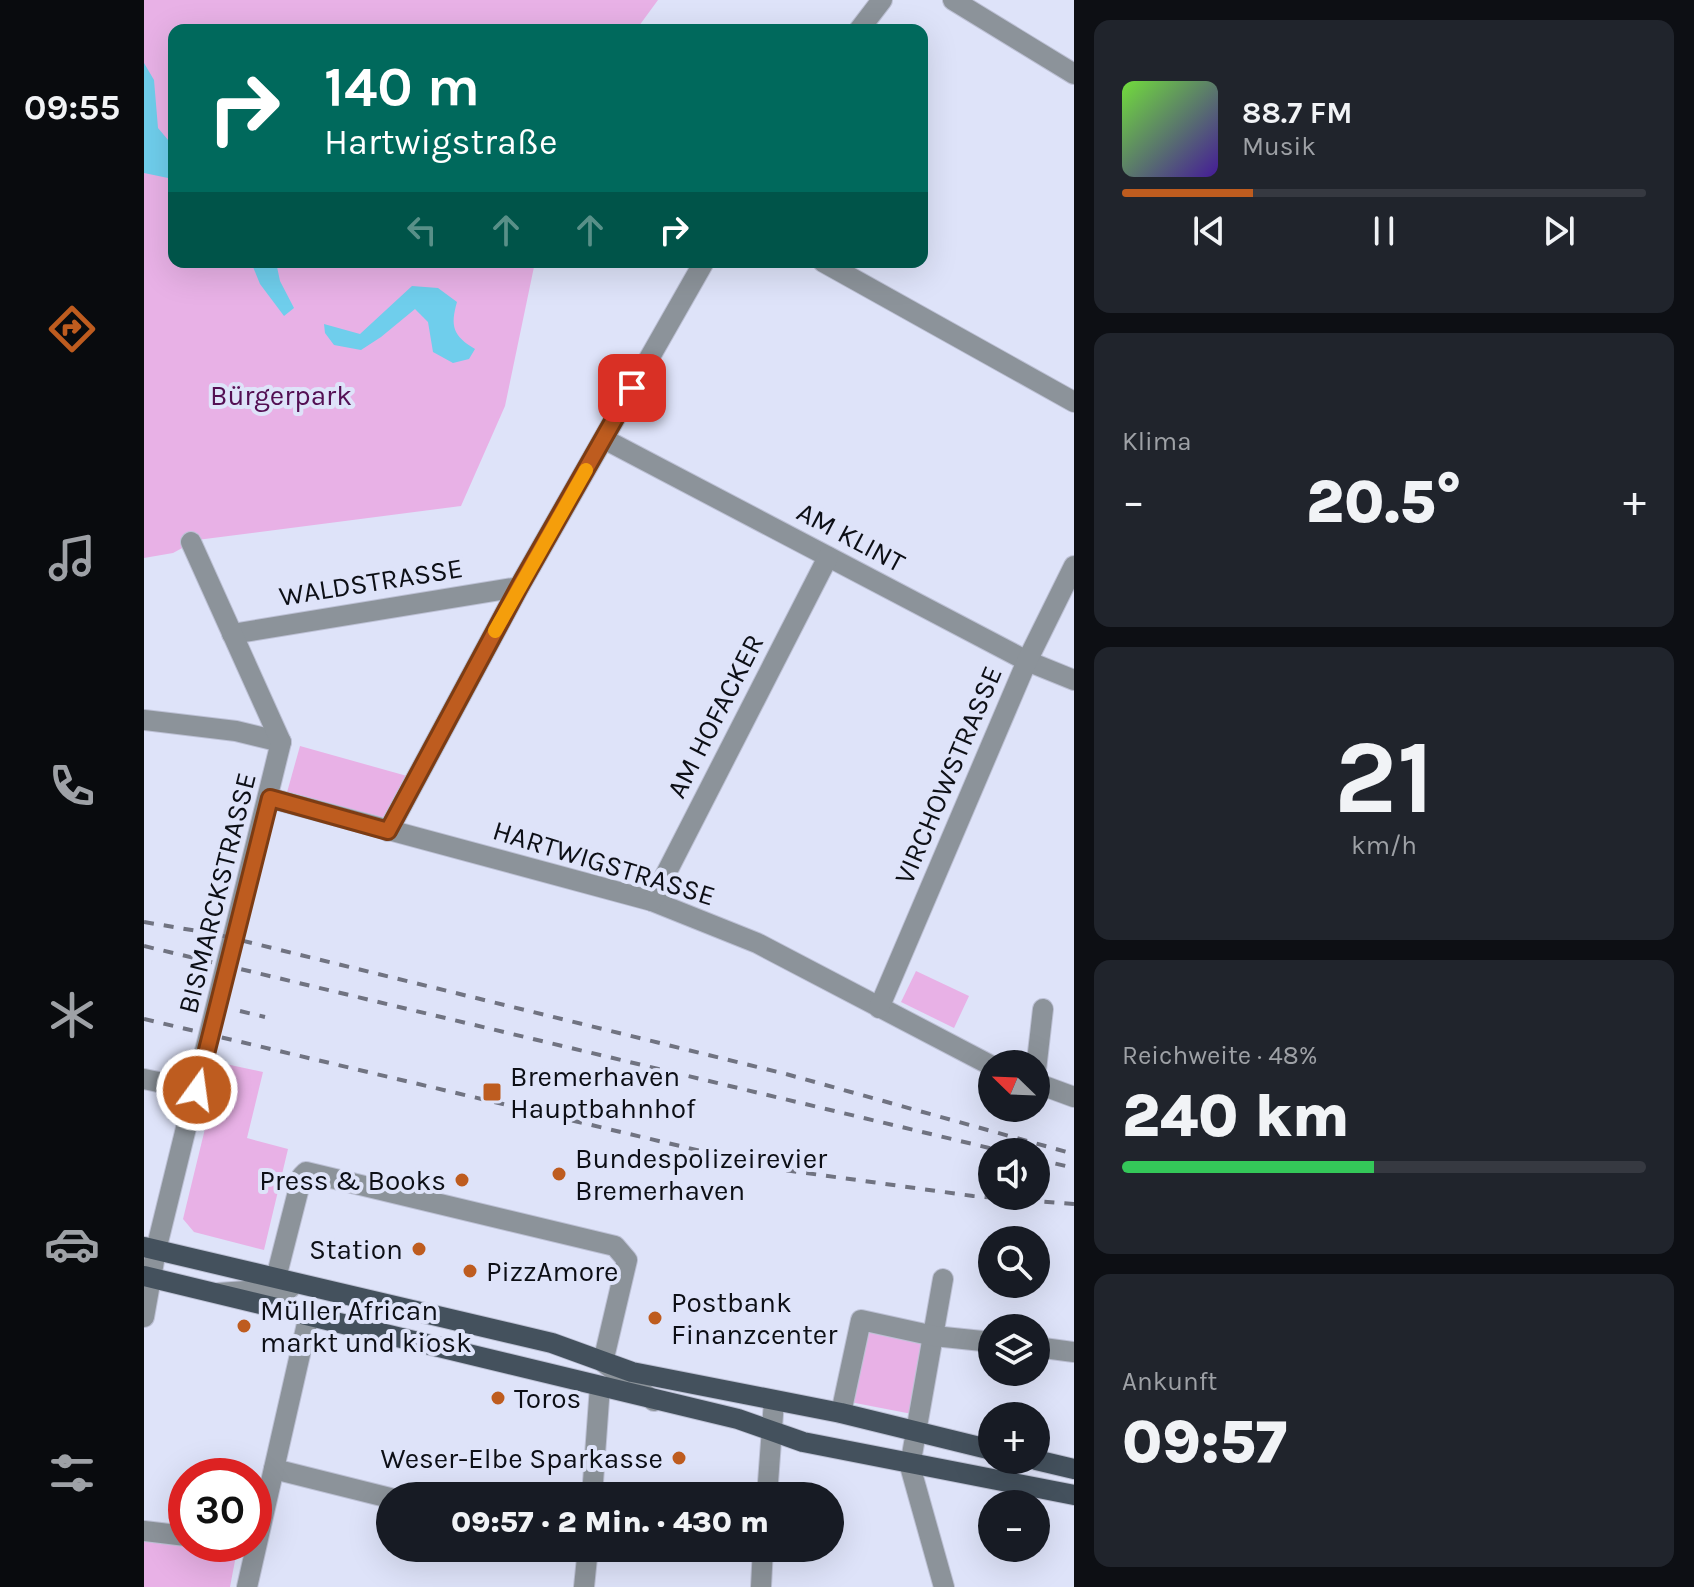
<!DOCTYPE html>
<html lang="de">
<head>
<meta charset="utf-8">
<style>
	:root { --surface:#171b24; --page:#20242c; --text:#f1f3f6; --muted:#9ea1a6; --line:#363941; --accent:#be5c1f }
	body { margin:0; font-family:Karla,sans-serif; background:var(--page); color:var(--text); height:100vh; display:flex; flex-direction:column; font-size:30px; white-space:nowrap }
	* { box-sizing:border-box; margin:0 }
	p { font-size:26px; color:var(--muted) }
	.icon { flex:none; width:44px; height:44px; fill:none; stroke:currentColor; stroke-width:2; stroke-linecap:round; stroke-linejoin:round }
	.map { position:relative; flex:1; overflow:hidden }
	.side { display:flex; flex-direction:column; gap:20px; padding:20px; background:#0d0f14; width:620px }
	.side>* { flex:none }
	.guide { position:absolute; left:24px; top:24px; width:760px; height:244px; border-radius:16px; box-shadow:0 8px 32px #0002; background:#00695c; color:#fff; overflow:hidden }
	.needle { width:52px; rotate:293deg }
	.buttons { position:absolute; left:834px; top:1050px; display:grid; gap:16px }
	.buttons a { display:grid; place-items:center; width:72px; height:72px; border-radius:50%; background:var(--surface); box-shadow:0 8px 32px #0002; font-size:40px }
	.speed { position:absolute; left:24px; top:1458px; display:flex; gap:16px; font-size:40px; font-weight:700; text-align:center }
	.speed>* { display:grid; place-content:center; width:104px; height:104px; border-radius:50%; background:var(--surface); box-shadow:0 8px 32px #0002; line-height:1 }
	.speed .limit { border:12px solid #d22; background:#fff; color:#111 }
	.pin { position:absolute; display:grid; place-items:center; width:68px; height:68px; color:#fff; margin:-34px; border-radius:16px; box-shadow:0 4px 12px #0006 }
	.me { position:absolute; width:88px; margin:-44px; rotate:14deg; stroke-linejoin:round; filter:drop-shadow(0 0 6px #0008) }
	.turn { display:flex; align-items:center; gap:28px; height:168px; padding:0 24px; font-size:36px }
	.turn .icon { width:104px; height:104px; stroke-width:2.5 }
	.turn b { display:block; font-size:56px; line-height:68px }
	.lanes { display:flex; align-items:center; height:76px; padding:0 24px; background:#0003; justify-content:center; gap:40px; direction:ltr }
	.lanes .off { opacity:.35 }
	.big { font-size:60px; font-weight:800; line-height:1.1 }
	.side .widget { flex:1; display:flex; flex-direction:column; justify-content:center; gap:12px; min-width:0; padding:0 28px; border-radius:16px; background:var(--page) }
	.side .dial { align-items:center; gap:0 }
	.dial b { font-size:104px; line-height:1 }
	.song { display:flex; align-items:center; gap:24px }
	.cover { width:96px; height:96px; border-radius:12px; background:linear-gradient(135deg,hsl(100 70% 55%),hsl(260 70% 35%)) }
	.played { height:8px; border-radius:4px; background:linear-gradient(90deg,var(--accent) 25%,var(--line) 25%) }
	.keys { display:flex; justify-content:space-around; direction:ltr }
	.heat { display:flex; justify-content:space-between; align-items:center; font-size:44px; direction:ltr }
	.charge { height:12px; border-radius:6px; background:linear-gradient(90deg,#34c759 48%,var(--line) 0) }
	.trip { position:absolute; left:232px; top:1482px; width:468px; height:80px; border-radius:40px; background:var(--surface); box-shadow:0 8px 32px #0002; font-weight:800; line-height:80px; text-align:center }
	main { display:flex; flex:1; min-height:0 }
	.tabs { display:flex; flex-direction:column; width:144px; justify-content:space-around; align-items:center; background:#090b0e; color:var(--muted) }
	.tabs .icon { width:56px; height:56px }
	.tabs .active { color:var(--accent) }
	.tabs b { font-size:36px; color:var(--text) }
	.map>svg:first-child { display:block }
</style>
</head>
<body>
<main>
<nav class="tabs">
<b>09:55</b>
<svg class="icon active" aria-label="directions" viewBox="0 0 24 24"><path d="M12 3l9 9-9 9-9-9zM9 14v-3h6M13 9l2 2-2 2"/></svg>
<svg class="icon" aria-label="music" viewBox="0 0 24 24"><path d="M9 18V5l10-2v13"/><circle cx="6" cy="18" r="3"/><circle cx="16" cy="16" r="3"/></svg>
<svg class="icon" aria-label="phone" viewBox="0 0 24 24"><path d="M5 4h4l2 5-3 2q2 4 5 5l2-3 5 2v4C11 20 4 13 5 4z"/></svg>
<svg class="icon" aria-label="climate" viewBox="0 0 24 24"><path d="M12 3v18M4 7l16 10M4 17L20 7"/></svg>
<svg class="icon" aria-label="car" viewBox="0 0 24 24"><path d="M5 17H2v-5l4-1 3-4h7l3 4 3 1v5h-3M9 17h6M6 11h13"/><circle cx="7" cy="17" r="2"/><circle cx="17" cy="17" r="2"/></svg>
<svg class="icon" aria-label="filters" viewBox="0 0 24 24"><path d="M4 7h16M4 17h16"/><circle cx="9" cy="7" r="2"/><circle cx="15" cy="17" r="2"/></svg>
</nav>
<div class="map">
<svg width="930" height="1587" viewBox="0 0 930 1587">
	<rect width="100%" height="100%" fill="#dee3f9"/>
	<g fill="#e8b1e6">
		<polygon points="0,0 514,0 492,30 30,30 30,262 391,262 361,406 317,506 53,540 29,553 0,558"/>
		<polygon points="156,746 263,776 242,820 142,796"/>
		<polygon points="772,971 825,996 810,1028 757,1002"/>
		<polygon points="77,1063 119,1072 103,1138 144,1149 120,1250 50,1232 39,1219"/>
		<polygon points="723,1328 779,1340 768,1414 706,1402"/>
		<polygon points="0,1539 93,1550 86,1587 0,1587"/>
	</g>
	<g fill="#6fceec">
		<polygon points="0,63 10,80 14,128 30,147 29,179 0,173"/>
		<polygon points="107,262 132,262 136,281 150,308 140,316 116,284"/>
		<path d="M268,286L294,288L313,302C306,326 309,336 331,349L325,359L309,363L289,352L284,322L271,309L237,337L217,350L190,345L181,333L180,324L216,334Z"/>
	</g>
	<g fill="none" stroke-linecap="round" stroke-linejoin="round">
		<g stroke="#bdc1d5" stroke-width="22">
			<g id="minor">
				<polyline points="809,0 930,74"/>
				<polyline points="715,30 738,0"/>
				<polyline points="679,262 930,402"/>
				<polyline points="460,439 883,661 930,680"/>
				<polyline points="88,634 375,587"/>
				<polyline points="0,720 92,731 137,742"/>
				<polyline points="126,798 508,901 613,943 848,1066"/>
				<polyline points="244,831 375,587 560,262"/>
				<polyline points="508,901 684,557"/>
				<polyline points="735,1008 883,661 930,566"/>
				<polyline points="892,1070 899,1009"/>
				<polyline points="0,1079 53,1090"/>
				<polyline points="892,1083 930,1097"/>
				<polyline points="799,1279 766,1466 800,1587"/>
				<polyline points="74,1293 146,1288"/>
				<polyline points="145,1310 132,1278 158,1176 162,1172 471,1246 483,1260 459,1362 510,1401"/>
				<polyline points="0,1317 12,1250 137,742 47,542"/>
				<polyline points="892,1347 930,1352"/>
				<polyline points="697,1413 717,1320 790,1336 848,1342"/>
				<polyline points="130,1469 246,1498"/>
				<polyline points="448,1496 456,1386"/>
				<polyline points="623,1496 630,1401"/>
				<polyline points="0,1531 42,1536"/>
				<polyline points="103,1587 165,1315"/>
				<polyline points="440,1587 444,1548"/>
				<polyline points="617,1587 619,1548"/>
			</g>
		</g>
		<g stroke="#bdc1d5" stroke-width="22">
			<g id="major">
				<polyline points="0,1247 408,1343 488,1372 697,1413 848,1450"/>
				<polyline points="0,1276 594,1419 659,1442 930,1495"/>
				<polyline points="892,1460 930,1469"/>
			</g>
		</g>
		<use href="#minor" stroke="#8c939a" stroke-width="20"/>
		<use href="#major" stroke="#44515d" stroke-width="20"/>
		<g stroke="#707381" stroke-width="4" stroke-dasharray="10 10" stroke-linecap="butt">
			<polyline points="0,922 71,934 642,1074 930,1154"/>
			<polyline points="0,946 862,1152"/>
			<polyline points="96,1011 121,1017"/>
			<polyline points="0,1019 633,1169 829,1196 930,1204"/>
			<polyline points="892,1159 930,1168"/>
		</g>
	</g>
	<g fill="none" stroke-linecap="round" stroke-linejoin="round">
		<g stroke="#7c3c14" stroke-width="20">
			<polyline id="route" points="53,1090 126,798 244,831 375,587 488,388"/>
		</g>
		<use href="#route" stroke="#be5c1f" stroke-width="14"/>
		<polyline stroke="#f59e0b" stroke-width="14" points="351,631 442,470"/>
	</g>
	<g fill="#be5c1f" stroke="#dee3f9" stroke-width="3">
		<rect x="338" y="1082" width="20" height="20" rx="4"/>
		<circle cx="415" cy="1174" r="8"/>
		<circle cx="318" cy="1180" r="8"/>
		<circle cx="275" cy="1249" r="8"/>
		<circle cx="326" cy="1271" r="8"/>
		<circle cx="511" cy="1318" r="8"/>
		<circle cx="100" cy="1326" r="8"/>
		<circle cx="354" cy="1398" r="8"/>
		<circle cx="535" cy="1458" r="8"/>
	</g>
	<g text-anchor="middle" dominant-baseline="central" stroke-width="8" stroke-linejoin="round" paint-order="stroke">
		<g font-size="28" fill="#530f53" stroke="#dee3f9">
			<text x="137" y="395">Bürgerpark</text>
		</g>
		<g font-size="28" fill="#0d0f16" stroke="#dee3f9">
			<text transform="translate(707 537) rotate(28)">AM KLINT</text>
			<text transform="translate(227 582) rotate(-9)">WALDSTRASSE</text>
			<text transform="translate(571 716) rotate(-63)">AM HOFACKER</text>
			<text transform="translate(804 775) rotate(-67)">VIRCHOWSTRASSE</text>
			<text transform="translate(460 863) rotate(17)">HARTWIGSTRASSE</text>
			<text transform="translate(73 893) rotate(-76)">BISMARCKSTRASSE</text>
		</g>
		<g font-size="28" fill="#0d0f16" stroke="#dee3f9" text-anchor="start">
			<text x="366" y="1076">Bremerhaven<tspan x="366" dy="32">Hauptbahnhof</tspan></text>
			<text x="431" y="1158">Bundespolizeirevier<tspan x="431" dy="32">Bremerhaven</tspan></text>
			<text x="302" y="1180" text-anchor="end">Press &amp; Books</text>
			<text x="259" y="1249" text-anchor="end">Station</text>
			<text x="342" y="1271">PizzAmore</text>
			<text x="527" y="1302">Postbank<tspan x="527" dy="32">Finanzcenter</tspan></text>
			<text x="116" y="1310">Müller African<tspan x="116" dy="32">markt und kiosk</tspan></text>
			<text x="370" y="1398">Toros</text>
			<text x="519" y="1458" text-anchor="end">Weser-Elbe Sparkasse</text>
		</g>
	</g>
</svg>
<div class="buttons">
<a><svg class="needle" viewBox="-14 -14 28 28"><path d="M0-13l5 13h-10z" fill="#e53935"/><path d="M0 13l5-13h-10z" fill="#9ea1a6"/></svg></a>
<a><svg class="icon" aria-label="sound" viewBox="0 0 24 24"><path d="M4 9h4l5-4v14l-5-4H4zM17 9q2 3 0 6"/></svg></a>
<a><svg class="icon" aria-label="search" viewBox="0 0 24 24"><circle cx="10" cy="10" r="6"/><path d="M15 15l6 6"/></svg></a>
<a><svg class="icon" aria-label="layers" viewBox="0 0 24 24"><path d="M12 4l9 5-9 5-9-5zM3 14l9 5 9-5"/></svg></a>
<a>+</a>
<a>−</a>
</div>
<div class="speed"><div class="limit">30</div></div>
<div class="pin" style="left:488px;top:388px;background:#d93025"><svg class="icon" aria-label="arrive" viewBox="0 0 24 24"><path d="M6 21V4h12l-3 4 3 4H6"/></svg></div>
<svg class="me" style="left:53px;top:1090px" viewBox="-20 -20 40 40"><circle r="17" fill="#be5c1f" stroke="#fff" stroke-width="3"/><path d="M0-11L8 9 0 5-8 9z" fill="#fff"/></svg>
<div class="trip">09:57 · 2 Min. · 430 m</div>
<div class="guide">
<div class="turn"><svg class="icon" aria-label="right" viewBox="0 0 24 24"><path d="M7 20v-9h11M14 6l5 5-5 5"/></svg><div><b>140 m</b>Hartwigstraße</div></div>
<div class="lanes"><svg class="icon off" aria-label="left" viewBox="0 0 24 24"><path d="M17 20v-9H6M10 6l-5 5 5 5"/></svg><svg class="icon off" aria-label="ahead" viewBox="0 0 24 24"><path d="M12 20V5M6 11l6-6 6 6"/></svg><svg class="icon off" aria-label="ahead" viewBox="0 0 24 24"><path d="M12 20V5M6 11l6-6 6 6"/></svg><svg class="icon" aria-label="right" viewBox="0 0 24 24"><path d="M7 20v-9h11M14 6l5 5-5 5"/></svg></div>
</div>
</div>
<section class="side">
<div class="widget">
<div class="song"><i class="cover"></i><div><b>88.7 FM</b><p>Musik</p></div></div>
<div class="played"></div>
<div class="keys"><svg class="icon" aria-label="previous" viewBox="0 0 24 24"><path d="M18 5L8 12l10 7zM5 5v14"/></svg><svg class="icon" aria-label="pause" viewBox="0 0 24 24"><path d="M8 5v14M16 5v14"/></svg><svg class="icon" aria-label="next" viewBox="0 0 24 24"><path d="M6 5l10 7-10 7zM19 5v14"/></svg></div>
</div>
<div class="widget"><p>Klima</p>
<div class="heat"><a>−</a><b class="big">20.5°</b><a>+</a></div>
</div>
<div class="widget dial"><b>21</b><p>km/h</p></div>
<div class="widget"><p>Reichweite · 48%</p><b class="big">240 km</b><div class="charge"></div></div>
<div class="widget"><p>Ankunft</p><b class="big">09:57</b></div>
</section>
</main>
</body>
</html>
